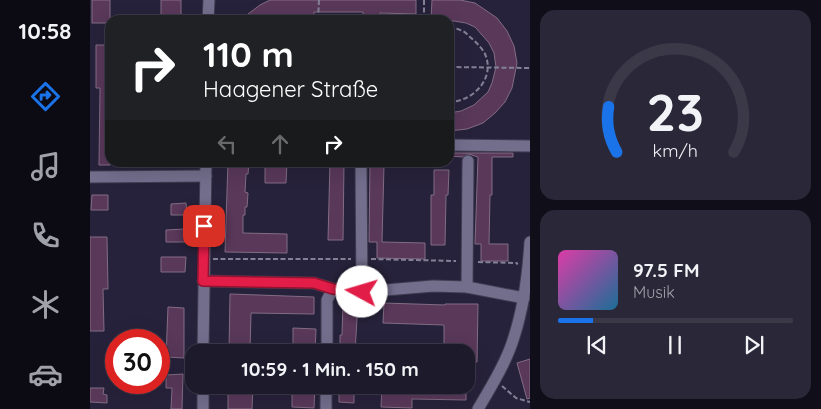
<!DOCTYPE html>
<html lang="de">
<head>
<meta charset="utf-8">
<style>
	:root { --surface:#1d1a2c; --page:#2a2738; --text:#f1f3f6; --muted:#a0a1a9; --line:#3b3848; --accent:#1a73e8 }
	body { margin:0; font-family:Quicksand,sans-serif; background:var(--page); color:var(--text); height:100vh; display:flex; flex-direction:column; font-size:19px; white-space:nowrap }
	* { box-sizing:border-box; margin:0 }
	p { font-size:16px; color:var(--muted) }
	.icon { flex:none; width:28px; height:28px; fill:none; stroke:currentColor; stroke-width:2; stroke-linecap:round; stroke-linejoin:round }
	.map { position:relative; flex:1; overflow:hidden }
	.side { display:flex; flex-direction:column; gap:10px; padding:10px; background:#100e18; width:291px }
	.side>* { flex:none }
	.top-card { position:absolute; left:15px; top:15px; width:349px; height:152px; border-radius:15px; box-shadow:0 5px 20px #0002,0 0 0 1px var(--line); background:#202124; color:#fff; overflow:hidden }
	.speed { position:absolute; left:15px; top:329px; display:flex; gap:10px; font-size:25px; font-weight:700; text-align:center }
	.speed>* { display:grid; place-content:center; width:65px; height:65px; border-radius:50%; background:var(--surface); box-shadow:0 5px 20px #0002,0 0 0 1px var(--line); line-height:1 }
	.speed .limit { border:8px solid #d22; background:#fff; color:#111 }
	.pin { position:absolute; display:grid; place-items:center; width:42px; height:42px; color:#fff; margin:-21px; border-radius:10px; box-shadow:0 2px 8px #0006 }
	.me { position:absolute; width:55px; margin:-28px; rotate:276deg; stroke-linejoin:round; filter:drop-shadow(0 0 4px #0008) }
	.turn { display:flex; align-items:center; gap:18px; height:105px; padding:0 15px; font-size:22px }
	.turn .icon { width:65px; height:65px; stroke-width:2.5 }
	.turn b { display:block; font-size:35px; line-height:42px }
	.lanes { display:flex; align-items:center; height:48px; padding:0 15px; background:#0003; justify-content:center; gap:25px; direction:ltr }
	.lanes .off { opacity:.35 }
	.side .card { flex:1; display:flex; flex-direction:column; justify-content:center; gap:8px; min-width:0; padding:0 18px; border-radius:15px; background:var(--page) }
	.side .dial { align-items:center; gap:0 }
	.dial svg { height:130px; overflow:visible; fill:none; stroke:var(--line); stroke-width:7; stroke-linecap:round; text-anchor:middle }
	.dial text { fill:var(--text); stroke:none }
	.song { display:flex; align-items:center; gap:15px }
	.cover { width:60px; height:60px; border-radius:8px; background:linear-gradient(135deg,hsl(320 70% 55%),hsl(200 70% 35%)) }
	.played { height:5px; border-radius:2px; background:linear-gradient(90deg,var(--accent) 15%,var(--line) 15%) }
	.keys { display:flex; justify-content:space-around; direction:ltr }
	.trip { position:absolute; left:95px; top:344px; width:290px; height:50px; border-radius:15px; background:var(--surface); box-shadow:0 5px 20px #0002,0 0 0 1px var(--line); font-weight:700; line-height:50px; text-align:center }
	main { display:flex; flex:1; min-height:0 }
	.tab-bar { display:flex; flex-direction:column; width:90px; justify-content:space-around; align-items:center; background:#0c0a12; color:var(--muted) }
	.tab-bar .icon { width:35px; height:35px }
	.tab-bar .on { color:var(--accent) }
	.tab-bar b { font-size:22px; color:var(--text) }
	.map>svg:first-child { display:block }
</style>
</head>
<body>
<main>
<nav class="tab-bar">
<b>10:58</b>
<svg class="icon on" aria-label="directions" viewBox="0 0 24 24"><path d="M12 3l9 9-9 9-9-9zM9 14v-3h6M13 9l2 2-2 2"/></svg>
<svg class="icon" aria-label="music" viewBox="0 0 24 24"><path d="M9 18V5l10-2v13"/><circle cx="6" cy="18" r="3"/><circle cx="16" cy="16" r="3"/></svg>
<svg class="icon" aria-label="phone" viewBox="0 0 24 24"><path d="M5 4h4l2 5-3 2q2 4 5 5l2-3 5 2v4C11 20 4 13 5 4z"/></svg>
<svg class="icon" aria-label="climate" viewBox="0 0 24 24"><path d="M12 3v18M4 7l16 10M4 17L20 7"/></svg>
<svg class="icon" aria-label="car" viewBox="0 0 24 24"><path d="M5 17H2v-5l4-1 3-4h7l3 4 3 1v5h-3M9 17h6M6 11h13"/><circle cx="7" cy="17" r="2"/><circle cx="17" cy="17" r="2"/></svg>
</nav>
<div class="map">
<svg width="440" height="409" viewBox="0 0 440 409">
	<rect width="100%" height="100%" fill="#27223b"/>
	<g fill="#59385a" stroke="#836c84">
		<rect x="2" y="0" width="18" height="23"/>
		<rect x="71" y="0" width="20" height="20"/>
		<polygon points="180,0 326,0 326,14 290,13 290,17 273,16 273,12 224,12 224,16 200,16 184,20 150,20 170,5"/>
		<polygon points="342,0 370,0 385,3 407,18 417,31 424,46 427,63 422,88 415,102 405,113 393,123 377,129 359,131 359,113 371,111 384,105 398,92 402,83 406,67 404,53 399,43 385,27 376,23 364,21 341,20"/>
		<polygon points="6,45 20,45 20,165 9,165 10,88 6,88"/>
		<polygon points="360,153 423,153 423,157 402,157 402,195 400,195 399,244 418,244 418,261 391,261 391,244 385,244 388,157 379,154 372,157 360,156"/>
		<polygon points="138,162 159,162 158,174 156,174 155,192 158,193 157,207 155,207 155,215 153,215 153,233 197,234 197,253 135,252"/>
		<polygon points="175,162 197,162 196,183 175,183"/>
		<polygon points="240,162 254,162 253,240 238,240"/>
		<polygon points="280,165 294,165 292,242 335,243 335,259 287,258 287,242 279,242"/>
		<polygon points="344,170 359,170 358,195 356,195 355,245 341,245 341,195 344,195"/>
		<polygon points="2,195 18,195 18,210 1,210"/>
		<polygon points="96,203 97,215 81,215 81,204"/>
		<polygon points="95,229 95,242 76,242 76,230"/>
		<polygon points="0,237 17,237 18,289 13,289 14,331 0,331"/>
		<polygon points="71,257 96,257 95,272 71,272"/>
		<polygon points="140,294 224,297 224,314 161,313 160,352 139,352"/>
		<polygon points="253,302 268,302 265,352 250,352 250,335 252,335"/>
		<polygon points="294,303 355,305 355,304 388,304 387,362 376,362 376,352 354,352 354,325 293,323"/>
		<polygon points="78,307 94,308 94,358 76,357"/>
		<polygon points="203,328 226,329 225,352 203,352"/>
		<polygon points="440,359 440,398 437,399 427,363"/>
		<polygon points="93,374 92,409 81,409 82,388 76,388 76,375"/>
		<polygon points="138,385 163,385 162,409 138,409"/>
		<polygon points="202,385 225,385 224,408 202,407"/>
		<polygon points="249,385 264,385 264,403 249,402"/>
		<polygon points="292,385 376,385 376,400 322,399 322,408 291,407"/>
		<polygon points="0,388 14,388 13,394 17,395 17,403 0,402"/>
	</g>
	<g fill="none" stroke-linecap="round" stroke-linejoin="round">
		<g stroke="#403c52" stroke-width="13">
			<g id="minor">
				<polyline points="118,20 119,0"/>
				<polyline points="359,145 440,146"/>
				<polyline points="271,162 272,292"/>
				<polyline points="0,177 116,176"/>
				<polyline points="113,281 224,283 243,289 272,292 343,286 377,287 434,298"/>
				<polyline points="377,287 378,161"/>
				<polyline points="113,352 116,162"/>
				<polyline points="237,352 237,300 243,289"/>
				<polyline points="113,409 113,385"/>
				<polyline points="236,409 236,385"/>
				<path d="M388,409C401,387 417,361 424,337C434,306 438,274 440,242"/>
			</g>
		</g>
		<g stroke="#848196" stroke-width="2" stroke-dasharray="5 2.5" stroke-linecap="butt">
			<polyline points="228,20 229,0"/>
			<polyline points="334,20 334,0"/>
			<path d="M359,28C362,29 367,28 370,30C374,31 377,34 380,37C385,41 392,48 395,54C406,79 382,102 359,102"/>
			<polyline points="359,67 440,68"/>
			<polyline points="123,259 261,259"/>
			<polyline points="281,259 366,261"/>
			<polyline points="388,262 426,263 428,264"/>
			<polyline points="412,386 426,398 440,402"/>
		</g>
		<use href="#minor" stroke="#726e8c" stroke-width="11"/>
	</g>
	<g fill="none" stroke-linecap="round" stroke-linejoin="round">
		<g stroke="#92132f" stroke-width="12">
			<polyline id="route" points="114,226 113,281 224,283 243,289 272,292"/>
		</g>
		<use href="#route" stroke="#e11d48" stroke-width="9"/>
	</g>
</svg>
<div class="speed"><div class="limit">30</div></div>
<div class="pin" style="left:114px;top:226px;background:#d93025"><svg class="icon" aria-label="arrive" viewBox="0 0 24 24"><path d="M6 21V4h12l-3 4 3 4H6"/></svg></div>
<svg class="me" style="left:272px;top:292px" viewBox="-20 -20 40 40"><circle r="19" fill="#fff"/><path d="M0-13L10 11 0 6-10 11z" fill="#e11d48"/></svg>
<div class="trip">10:59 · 1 Min. · 150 m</div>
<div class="top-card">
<div class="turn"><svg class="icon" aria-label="right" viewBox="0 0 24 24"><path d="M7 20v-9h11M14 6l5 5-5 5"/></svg><div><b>110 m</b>Haagener Straße</div></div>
<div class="lanes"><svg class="icon off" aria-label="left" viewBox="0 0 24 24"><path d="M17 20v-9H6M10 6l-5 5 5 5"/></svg><svg class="icon off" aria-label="ahead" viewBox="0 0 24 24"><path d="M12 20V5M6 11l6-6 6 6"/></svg><svg class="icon" aria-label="right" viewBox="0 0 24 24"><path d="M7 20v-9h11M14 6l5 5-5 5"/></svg></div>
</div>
</div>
<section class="side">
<div class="card dial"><svg viewBox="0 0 100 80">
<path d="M14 69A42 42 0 1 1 86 69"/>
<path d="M14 69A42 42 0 0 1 9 41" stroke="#1a73e8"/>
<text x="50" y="56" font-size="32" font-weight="700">23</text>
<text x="50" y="72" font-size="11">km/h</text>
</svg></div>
<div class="card">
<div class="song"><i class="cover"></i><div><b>97.5 FM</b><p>Musik</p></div></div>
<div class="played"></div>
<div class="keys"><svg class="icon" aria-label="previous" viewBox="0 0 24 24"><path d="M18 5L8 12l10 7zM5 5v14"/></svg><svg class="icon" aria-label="pause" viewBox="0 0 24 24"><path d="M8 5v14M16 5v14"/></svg><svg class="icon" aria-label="next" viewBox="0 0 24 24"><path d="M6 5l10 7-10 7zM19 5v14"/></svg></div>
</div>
</section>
</main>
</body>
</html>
